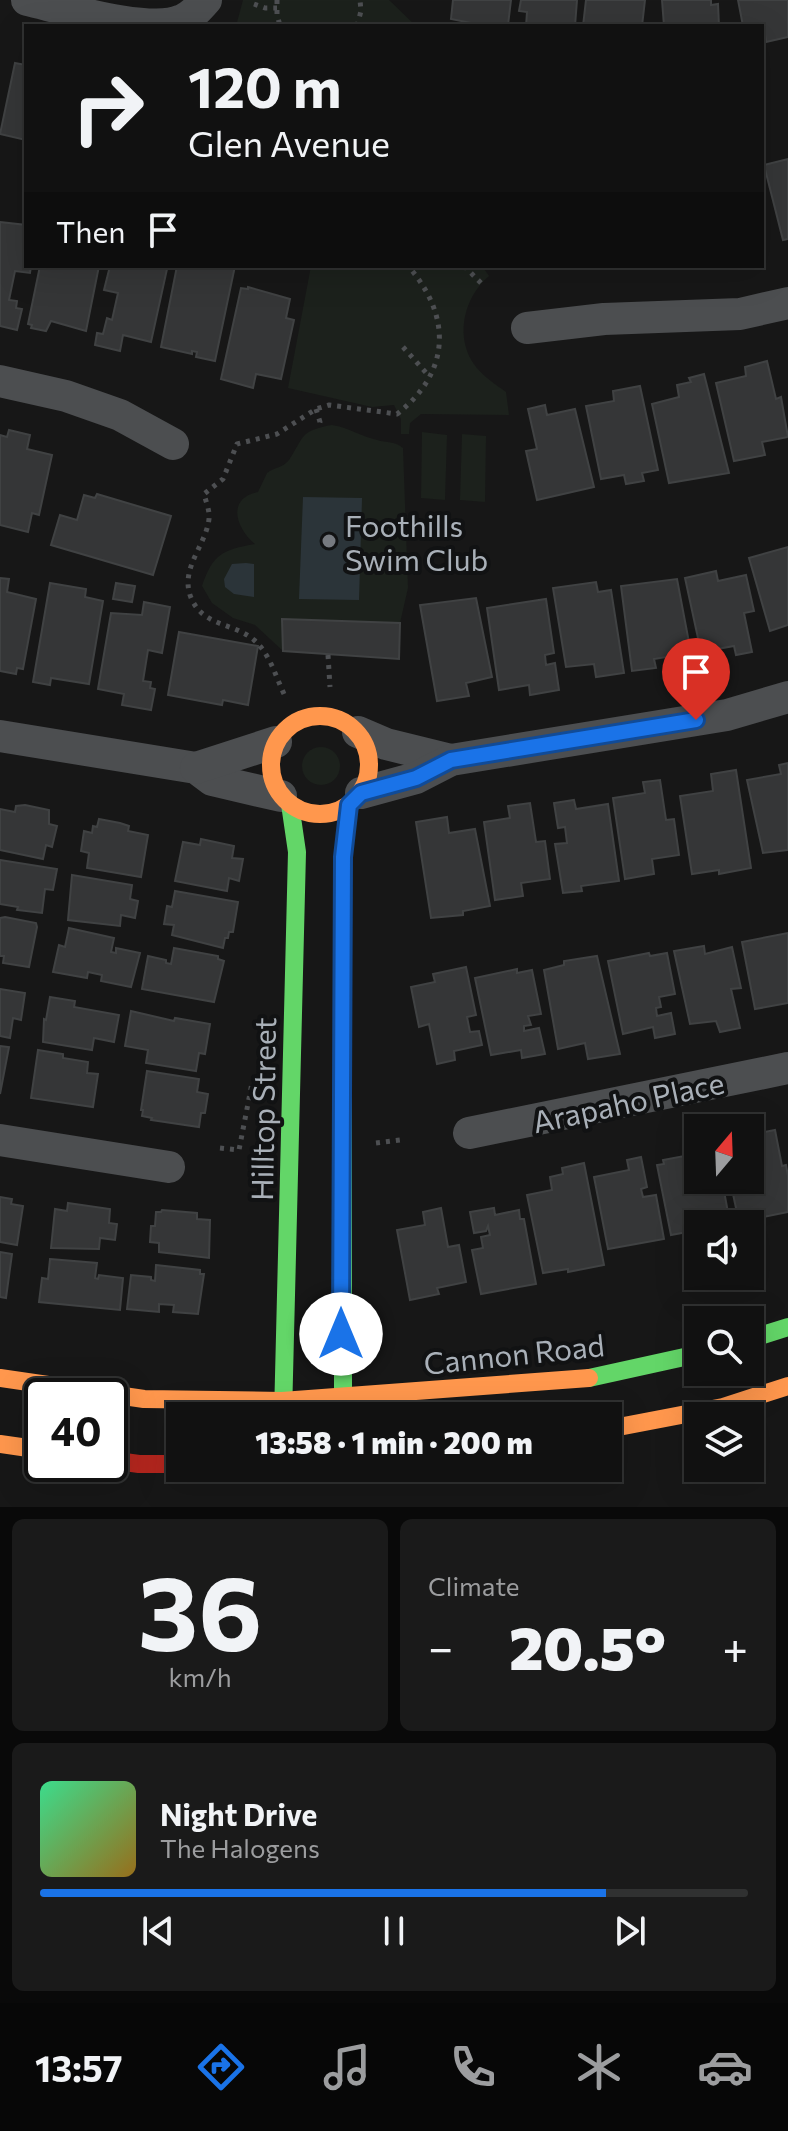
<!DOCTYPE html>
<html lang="en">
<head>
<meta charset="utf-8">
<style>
	:root { --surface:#111; --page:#1a1a1a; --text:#f1f3f6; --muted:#9c9d9f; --line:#303131; --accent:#1a73e8 }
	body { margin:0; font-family:Commissioner,sans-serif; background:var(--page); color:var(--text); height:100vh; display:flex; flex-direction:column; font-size:30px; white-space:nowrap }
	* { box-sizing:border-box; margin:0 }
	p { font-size:26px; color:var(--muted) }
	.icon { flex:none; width:44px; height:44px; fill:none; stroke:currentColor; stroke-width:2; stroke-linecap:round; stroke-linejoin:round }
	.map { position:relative; height:1507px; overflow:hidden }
	.drawer { display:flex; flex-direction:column; gap:12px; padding:12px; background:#090909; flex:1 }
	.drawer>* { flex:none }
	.top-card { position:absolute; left:24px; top:24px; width:740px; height:244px; border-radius:0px; box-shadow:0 8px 32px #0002,0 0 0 2px var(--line); background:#111; color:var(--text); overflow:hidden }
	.needle { width:52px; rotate:19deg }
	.buttons { position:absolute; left:684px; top:1114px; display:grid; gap:16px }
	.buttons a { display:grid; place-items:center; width:80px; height:80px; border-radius:0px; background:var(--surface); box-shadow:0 8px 32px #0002,0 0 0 2px var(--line); font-size:40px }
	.speed { position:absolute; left:24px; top:1378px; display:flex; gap:16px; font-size:40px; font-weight:700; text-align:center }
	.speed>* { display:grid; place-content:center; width:104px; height:104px; border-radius:50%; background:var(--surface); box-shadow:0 8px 32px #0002,0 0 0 2px var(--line); line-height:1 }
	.speed .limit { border:4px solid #111; border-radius:12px; background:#fff; color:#111 }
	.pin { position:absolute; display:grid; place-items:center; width:68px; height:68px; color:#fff; margin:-82px -34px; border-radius:50% 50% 50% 0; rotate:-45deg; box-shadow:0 0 8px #0007 }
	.pin .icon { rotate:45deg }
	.me { position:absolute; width:88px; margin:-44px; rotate:0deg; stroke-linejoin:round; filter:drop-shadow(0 0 6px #0008) }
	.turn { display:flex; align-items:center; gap:28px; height:168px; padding:0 32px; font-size:36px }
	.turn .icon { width:104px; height:104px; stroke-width:2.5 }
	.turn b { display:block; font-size:56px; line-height:68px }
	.then { display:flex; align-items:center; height:76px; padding:0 32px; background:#0003; gap:16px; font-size:30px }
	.big { font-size:60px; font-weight:800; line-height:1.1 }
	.drawer .widget { flex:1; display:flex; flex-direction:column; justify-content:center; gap:12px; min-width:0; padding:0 28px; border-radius:12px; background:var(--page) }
	.drawer .dial { align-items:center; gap:0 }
	.dial b { font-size:104px; line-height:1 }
	.song { display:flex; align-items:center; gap:24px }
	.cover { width:96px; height:96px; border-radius:12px; background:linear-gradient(135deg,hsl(150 70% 55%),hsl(40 70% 35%)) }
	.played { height:8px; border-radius:4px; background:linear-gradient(90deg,var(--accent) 80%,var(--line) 80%) }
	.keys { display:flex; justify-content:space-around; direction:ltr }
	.heat { display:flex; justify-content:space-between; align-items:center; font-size:44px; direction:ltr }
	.drawer .tiles { flex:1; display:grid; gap:12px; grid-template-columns:1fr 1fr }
	.widget:last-child { grid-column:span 2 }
	.trip { position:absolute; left:166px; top:1402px; width:456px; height:80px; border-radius:0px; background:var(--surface); box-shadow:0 8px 32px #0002,0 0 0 2px var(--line); font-weight:800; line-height:80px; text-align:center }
	.tabs { display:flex; height:128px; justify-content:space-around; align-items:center; background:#070707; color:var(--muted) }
	.tabs .icon { width:56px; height:56px }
	.tabs .active { color:var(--accent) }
	.tabs b { font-size:36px; color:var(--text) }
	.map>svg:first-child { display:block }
</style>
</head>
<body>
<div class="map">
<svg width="788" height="1507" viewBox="0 0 788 1507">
	<rect width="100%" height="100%" fill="#171717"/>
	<g fill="#1c211c">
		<polygon points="243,0 389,0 416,26 236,26"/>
		<path d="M311,266H482L489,276C463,298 454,339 476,367C484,377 495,384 506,392L509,415L421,414L410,423L409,434H401V419L394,405L372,407L288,388Z"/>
		<path d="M332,425C350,428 360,436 377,440C387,443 395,441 403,448L408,588L400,623L399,659L283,651L255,625L233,618L212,603L202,586C213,554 222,550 255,544C236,529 226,498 258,492L267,473C275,467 283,468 289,460C305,436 299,431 332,425Z"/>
		<polygon points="422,432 447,435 445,500 421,498"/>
		<polygon points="462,434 486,436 485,502 460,500"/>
		<circle cx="321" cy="766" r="19"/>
	</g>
	<g fill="#2b3439">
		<polygon points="303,497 362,498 359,600 299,599"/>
		<polygon points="246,563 254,564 254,597 234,594 225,587 224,579 232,564"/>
	</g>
	<g fill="#353637" stroke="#404243" stroke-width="2">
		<polygon points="453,0 511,0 508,25 493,24 493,26 486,26 451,19"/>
		<polygon points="521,0 577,0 575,26 526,26 527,12 519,11"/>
		<polygon points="586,0 645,0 642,26 583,26"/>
		<polygon points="662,0 711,0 711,5 718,4 719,26 664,26"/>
		<polygon points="738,0 788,0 788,37 766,42 765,34 762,35 762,26 743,26"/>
		<polygon points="15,63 26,65 26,140 0,134"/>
		<polygon points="788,159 788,239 783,240 764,165"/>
		<polygon points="0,222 26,225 26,266 31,266 30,273 15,271 9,300 17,301 16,308 22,309 17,330 0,326"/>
		<polygon points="40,266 99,266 86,331 51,321 46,331 31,328 32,325 28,324"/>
		<polygon points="110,266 152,266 167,269 151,342 123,335 120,351 95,345 97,333 103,334 107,318 112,320 118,293 104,290"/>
		<polygon points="177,266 235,266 215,361 196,357 197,352 192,351 192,354 161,347"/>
		<polygon points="248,287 290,299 286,318 294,320 281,379 256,374 253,388 221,379 241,288 248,289"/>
		<polygon points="767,361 776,399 781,397 788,437 762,442 765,455 734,461 716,383 746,376 745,367"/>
		<polygon points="704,374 729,473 669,483 652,404 679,397 677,385 691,382 689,378"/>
		<polygon points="640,386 658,470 642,473 644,481 626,484 624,475 601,479 586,406 614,401 613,391"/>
		<polygon points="545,405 547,415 575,409 594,487 537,500 526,451 537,449 528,409"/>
		<polygon points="9,430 30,435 27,449 52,455 39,515 32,513 28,532 0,525 0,435 7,437"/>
		<polygon points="97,494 171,516 153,575 51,545 60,515 77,520 84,495 95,498"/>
		<polygon points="788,547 788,625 770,631 749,558"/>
		<polygon points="716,571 718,581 746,575 754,611 744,613 752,652 736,655 734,646 701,652 685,578"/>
		<polygon points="0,578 9,579 7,592 36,599 23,669 17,668 16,674 0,671"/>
		<polygon points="677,579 691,653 654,659 656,668 632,671 621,586"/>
		<polygon points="596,582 598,592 611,590 624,673 596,677 594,664 566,667 553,588"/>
		<polygon points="50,583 86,589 85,597 103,601 89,684 51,678 50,685 33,682"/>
		<polygon points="116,583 135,586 132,602 113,599"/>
		<polygon points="476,598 492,677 466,683 469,696 437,701 420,605"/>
		<polygon points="546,599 554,653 545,655 546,665 555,663 559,690 530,695 529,685 499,690 487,608"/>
		<polygon points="144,602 170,607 162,653 148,650 143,681 151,682 150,688 155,689 151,710 122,705 124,694 98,689 111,613 142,615"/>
		<polygon points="282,619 400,623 399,659 283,651"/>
		<polygon points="179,632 258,646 248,705 223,700 222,705 168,695"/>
		<polygon points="788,763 788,850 763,853 747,780 781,774 779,765"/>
		<polygon points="736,770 751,868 719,874 719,870 692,874 680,796 713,791 711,774"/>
		<polygon points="660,780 666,820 674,819 679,855 652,859 654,874 625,879 613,798 645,793 643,782"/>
		<polygon points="574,800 576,809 608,804 619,881 581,886 582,891 563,893 555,844 567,843 565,827 558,828 554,803"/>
		<polygon points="530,803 536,842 545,841 550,879 521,883 523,896 495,900 484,822 510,818 508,806"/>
		<polygon points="25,805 49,810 49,824 57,826 52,847 46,845 43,859 0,850 0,809 15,812 16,806"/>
		<polygon points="447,817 449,833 475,829 490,906 463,911 463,915 431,918 416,822"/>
		<polygon points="99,819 120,823 129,826 128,831 148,835 141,877 87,868 89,853 81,851 84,831 92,833 93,826 97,827"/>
		<polygon points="201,839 234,846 232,858 243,859 239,881 229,878 227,891 175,881 183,842 200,845"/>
		<polygon points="0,860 57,869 53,890 45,889 42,913 17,910 18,907 0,904"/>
		<polygon points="72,875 132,885 130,899 138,901 135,918 121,915 120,926 68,920"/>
		<polygon points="175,891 238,902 233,932 229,932 228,938 225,938 223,948 172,935 174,925 164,924 167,906 172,907"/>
		<polygon points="5,917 36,923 37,927 29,967 3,963 4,956 0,956 0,918"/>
		<polygon points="69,928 114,938 111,952 116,953 116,948 140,953 131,987 101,981 102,975 88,972 87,978 53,972 59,945 65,947"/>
		<polygon points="788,933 788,1003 755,1009 742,942"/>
		<polygon points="704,946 705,954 732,947 741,988 731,989 740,1028 720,1032 716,1021 690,1024 674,951"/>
		<polygon points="174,948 218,956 218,959 224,961 214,1002 142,989 148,956 166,960 166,963 171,964"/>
		<polygon points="649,953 650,956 667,953 675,994 659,997 661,1007 656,1008 657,1016 671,1013 675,1034 655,1038 653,1027 623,1034 608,961"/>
		<polygon points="597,956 620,1054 588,1059 585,1043 558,1049 544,970 564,965 564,961"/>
		<polygon points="466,967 476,1015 467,1017 470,1032 479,1031 482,1045 454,1051 455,1060 437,1064 429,1024 419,1027 411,987 435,982 433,974"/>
		<polygon points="517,969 517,973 532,970 541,1014 528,1016 531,1025 524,1026 524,1031 539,1028 545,1054 522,1058 521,1050 491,1055 475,978"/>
		<polygon points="0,989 25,993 21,1020 13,1018 10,1038 0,1036"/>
		<polygon points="50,997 75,1001 74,1007 119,1015 114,1042 94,1038 92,1050 43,1042 44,1019 46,1020"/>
		<polygon points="131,1011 174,1021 175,1018 210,1024 205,1054 199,1053 196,1071 146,1063 148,1050 125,1046"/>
		<polygon points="0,1046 9,1047 0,1094"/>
		<polygon points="38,1050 63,1054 63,1058 88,1062 87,1073 98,1074 93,1107 31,1098"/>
		<polygon points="147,1071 199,1079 197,1092 208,1094 205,1113 201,1113 199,1127 151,1120 152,1118 142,1116 143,1110 141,1110"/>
		<polygon points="775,1130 782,1166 786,1165 788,1176 788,1212 739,1222 730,1180 750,1180 750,1144 757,1142 755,1134"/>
		<polygon points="698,1143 698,1180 722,1180 729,1218 698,1224 698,1230 671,1235 657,1165 664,1164 663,1160 690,1155 688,1145"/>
		<polygon points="641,1157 647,1187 641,1189 643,1197 656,1195 664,1239 608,1249 594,1177 629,1170 627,1160"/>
		<polygon points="584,1163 604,1265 568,1272 568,1269 543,1273 527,1195 552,1190 550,1177 563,1174 562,1168"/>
		<polygon points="0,1197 12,1199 11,1204 23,1206 17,1245 0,1242"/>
		<polygon points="68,1203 110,1209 109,1223 117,1224 115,1240 100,1238 99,1249 51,1248 55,1209 67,1211"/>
		<polygon points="441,1208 448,1247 459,1245 466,1282 437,1288 439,1294 410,1300 397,1230 425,1225 423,1212"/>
		<polygon points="494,1208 495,1215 519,1210 520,1219 524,1219 536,1284 481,1294 472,1250 483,1248 481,1237 490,1235 488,1226 486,1231 474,1233 470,1212"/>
		<polygon points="162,1210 197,1213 197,1219 210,1220 209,1258 159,1252 159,1243 150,1242 151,1226 155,1226 156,1212 161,1212"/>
		<polygon points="0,1252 12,1254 6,1298 0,1297"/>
		<polygon points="50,1259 97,1263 95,1278 98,1279 99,1275 123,1278 120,1310 39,1302 42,1278 48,1279"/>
		<polygon points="156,1265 200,1270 200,1274 204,1274 198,1314 173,1312 174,1305 159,1304 159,1312 127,1309 131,1275 151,1277 151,1280 155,1281"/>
	</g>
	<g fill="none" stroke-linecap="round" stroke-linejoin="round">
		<g stroke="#4d4f52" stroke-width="5" stroke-dasharray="4 6" stroke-linecap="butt">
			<polyline points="277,0 277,14 280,26"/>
			<polyline points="254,4 265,8 277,8"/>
			<polyline points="357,26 361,11 360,0"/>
			<polyline points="464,266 483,285"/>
			<polyline points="403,347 429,376"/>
			<polyline points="316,409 320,422 318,428"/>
			<polyline points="328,655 330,687"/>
			<path d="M284,694C275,675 270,654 254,640C233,622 201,627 190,595C181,567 206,545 209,519C210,511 206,502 204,494L223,479L237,444L277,434L316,409L329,405L397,414C451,372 452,316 408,266"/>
			<polyline points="376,1143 400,1140"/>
			<polyline points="220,1148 239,1150 252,1083"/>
		</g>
		<g stroke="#4c4e50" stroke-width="32">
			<path d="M27,0C62,8 151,35 182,20C192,16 199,8 206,0"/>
			<polyline points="527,328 604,319 740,314 788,303"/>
			<polyline points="0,381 66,396 120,415 173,444"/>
			<polyline points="358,732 386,744 451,760"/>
			<polyline points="0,736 196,768 212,780 281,796"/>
			<polyline points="196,768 276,742"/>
			<polyline points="361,793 416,778 451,760 727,715 788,697"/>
			<polyline points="469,1133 788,1068"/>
			<polyline points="0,1140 169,1167"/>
		</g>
		<g stroke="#63d668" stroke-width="18">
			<polyline points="750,1339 788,1327"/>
			<polyline points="589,1378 698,1354"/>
			<polyline points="283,1416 297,852 290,804"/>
			<polyline points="343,1416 343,857 349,805"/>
		</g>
		<g stroke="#ff974d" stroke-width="18">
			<circle cx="320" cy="765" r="49"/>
			<polyline points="0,1378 144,1399 282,1401 589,1378"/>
			<polyline points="608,1429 723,1407 788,1386"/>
			<polyline points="0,1444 42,1450"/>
		</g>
		<polyline stroke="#b3261e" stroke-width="18" points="110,1460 139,1464 180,1464"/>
	</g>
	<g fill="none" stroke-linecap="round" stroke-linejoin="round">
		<g stroke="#114b97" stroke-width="20">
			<polyline id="route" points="341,1334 343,857 349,805 361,793 416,778 451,760 696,720"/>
		</g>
		<use href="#route" stroke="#1a73e8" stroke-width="14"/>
	</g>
	<circle fill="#767a80" stroke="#111213" stroke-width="3" cx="329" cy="541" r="8"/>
	<g text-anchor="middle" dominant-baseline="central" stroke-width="8" stroke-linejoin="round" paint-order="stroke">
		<g font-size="30" fill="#a9b0b8" stroke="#111213" text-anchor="start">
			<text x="345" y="524">Foothills<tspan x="345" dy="34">Swim Club</tspan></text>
		</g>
		<g font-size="30" fill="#a9b0b8" stroke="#111213">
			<text transform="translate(628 1101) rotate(-12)">Arapaho Place</text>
			<text transform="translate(262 1109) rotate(-89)">Hilltop Street</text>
			<text transform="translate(514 1353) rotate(-6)">Cannon Road</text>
		</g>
	</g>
</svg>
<div class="buttons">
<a><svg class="needle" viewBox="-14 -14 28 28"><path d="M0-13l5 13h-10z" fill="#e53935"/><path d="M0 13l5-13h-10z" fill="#9c9d9f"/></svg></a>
<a><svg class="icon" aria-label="sound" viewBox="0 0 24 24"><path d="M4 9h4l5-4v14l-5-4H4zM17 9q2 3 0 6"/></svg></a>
<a><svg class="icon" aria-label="search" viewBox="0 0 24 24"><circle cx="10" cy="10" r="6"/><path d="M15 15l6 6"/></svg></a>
<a><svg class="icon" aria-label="layers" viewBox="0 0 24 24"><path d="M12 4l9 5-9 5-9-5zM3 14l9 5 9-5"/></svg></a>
</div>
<div class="speed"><div class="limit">40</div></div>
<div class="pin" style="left:696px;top:720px;background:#d93025"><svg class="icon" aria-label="arrive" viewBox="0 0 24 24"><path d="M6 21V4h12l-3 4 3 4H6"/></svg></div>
<svg class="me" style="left:341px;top:1334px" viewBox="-20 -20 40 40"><circle r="19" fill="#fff"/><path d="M0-13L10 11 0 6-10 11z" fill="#1a73e8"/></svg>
<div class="trip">13:58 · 1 min · 200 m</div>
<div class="top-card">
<div class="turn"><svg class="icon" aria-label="right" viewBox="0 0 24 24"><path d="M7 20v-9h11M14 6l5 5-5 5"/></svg><div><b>120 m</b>Glen Avenue</div></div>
<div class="then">Then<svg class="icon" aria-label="arrive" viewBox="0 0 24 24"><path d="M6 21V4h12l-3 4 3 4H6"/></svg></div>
</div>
</div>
<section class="drawer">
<div class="tiles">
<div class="widget dial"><b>36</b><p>km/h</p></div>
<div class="widget"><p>Climate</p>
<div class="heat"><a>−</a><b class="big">20.5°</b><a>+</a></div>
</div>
<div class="widget">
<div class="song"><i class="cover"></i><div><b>Night Drive</b><p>The Halogens</p></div></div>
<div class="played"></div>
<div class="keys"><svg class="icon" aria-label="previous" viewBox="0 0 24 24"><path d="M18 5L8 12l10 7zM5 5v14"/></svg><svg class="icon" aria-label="pause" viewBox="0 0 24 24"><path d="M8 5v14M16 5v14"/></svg><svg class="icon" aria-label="next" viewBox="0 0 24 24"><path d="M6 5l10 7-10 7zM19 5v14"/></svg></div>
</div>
</div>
</section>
<nav class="tabs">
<b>13:57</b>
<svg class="icon active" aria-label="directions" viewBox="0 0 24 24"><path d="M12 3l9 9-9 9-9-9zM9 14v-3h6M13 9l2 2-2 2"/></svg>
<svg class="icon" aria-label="music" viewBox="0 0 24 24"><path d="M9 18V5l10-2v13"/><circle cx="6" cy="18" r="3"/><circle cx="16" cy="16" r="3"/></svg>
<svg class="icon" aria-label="phone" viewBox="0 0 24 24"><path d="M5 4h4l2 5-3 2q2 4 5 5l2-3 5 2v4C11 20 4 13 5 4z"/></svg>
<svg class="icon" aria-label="climate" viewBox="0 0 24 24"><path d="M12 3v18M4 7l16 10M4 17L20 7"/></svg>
<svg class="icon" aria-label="car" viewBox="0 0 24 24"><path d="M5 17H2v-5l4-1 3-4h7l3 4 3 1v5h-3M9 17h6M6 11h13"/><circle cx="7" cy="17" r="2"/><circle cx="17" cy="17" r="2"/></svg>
</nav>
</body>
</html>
